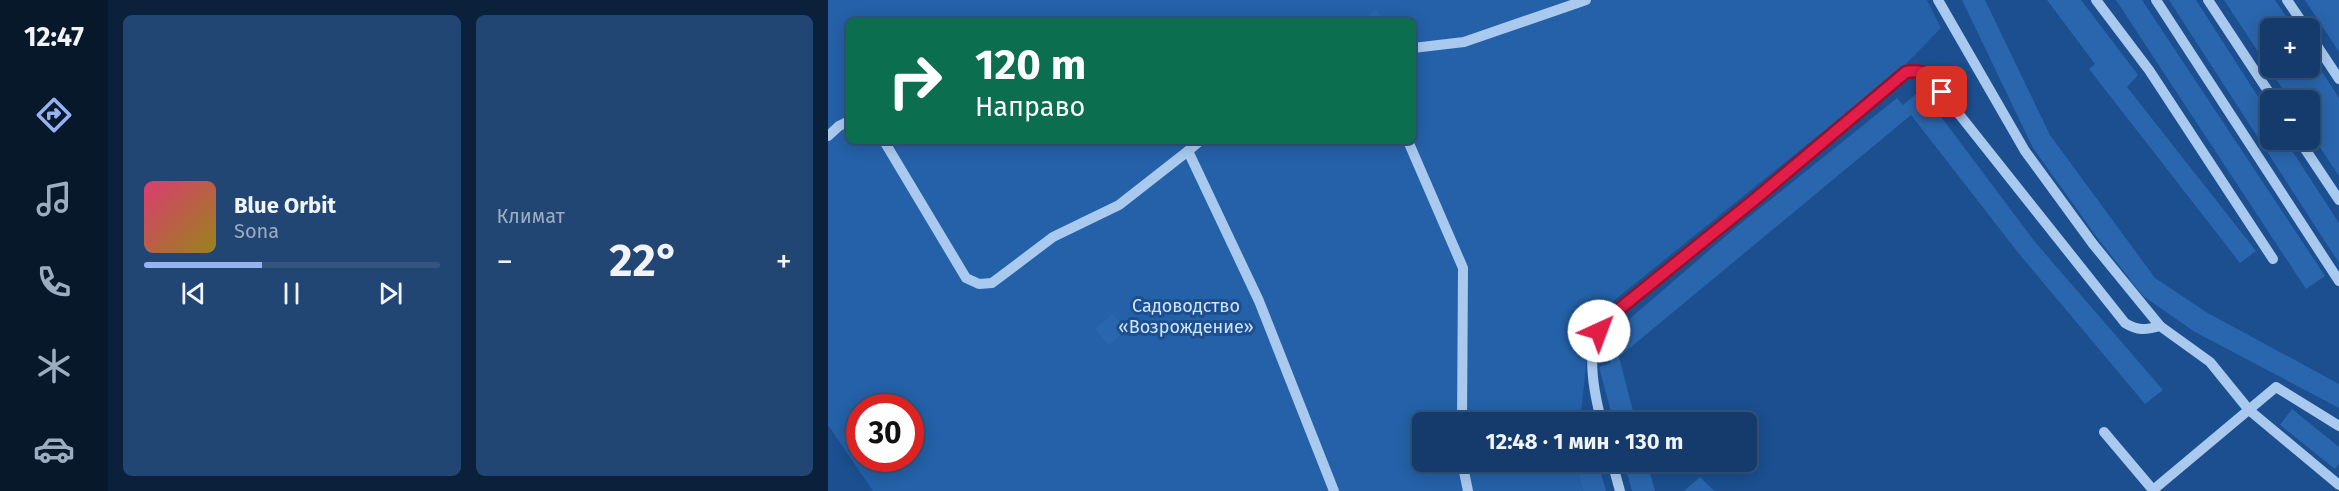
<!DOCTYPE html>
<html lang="ru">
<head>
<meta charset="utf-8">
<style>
	:root { --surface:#143b6b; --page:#214673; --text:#f1f3f6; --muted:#9dadc1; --line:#33557e; --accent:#95b2f1 }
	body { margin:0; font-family:"Fira Sans",sans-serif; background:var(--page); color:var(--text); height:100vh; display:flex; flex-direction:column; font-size:22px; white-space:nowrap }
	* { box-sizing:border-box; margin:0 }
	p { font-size:20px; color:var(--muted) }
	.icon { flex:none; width:33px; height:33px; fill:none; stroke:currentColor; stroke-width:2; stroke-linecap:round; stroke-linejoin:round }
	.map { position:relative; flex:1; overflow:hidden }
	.details { display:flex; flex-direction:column; gap:15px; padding:15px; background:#0b203b; width:720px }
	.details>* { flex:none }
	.banner { position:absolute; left:18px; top:18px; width:570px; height:126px; border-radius:9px; box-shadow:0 3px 15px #0003,0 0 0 2px var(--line); background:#0b6e4f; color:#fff; overflow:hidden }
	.tools { position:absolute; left:1432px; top:18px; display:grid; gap:12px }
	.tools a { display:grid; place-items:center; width:60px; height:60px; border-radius:9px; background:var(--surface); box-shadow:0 3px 15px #0003,0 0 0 2px var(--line); font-size:30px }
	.speed { position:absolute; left:18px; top:394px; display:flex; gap:12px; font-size:30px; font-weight:700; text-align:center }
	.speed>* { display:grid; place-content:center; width:78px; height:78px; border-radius:50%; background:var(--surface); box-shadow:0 3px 15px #0003,0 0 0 2px var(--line); line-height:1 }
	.speed .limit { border:9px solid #d22; background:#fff; color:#111 }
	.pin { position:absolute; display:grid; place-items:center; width:51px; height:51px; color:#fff; margin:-26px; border-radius:12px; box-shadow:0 3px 9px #0006 }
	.me { position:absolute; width:66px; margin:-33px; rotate:43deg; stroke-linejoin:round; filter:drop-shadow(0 0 4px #0008) }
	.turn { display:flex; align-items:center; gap:21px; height:126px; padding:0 30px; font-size:27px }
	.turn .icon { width:78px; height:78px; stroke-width:2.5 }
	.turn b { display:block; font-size:42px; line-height:51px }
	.big { font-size:45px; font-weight:700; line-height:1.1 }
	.details .widget { flex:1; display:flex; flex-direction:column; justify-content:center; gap:9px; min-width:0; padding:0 21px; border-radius:9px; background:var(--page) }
	.song { display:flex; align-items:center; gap:18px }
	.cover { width:72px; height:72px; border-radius:9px; background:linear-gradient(135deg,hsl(340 70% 55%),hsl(50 70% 35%)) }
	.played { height:6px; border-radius:3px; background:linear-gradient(90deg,var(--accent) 40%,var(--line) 40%) }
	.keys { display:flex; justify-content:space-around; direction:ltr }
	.heat { display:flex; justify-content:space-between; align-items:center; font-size:33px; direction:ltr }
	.details .tiles { flex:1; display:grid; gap:15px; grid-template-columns:repeat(2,1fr) }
	.trip { position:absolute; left:584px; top:412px; width:345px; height:60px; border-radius:9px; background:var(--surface); box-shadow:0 3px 15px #0003,0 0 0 2px var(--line); font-weight:700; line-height:60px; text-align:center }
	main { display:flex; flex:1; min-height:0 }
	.dock { display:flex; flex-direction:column; width:108px; justify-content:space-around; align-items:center; background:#08182b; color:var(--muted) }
	.dock .icon { width:42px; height:42px }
	.dock .current { color:var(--accent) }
	.dock b { font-size:27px; color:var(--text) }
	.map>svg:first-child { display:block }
</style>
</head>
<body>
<main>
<nav class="dock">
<b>12:47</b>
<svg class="icon current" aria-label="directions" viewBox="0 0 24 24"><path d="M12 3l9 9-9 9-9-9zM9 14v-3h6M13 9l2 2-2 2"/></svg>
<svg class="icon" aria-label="music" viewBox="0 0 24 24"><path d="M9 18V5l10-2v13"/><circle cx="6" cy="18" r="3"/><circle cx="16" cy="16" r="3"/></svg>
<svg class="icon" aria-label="phone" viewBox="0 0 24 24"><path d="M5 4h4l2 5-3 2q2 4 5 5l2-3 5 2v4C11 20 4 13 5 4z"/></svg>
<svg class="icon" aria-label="climate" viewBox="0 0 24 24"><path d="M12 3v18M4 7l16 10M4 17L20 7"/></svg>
<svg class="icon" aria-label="car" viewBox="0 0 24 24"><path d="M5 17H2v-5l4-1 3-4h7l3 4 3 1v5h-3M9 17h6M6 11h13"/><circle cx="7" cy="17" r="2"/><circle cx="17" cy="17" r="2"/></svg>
</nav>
<section class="details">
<div class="tiles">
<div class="widget">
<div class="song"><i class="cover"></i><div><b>Blue Orbit</b><p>Sona</p></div></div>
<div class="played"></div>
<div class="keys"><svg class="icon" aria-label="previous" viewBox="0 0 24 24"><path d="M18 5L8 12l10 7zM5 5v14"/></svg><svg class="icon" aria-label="pause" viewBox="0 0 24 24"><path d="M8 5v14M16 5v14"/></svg><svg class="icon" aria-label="next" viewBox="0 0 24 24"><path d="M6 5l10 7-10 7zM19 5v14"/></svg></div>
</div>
<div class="widget"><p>Климат</p>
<div class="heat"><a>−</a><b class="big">22°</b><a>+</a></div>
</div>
</div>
</section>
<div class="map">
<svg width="1511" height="491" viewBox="0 0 1511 491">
	<rect width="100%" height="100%" fill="#1b4f8f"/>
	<path fill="#2461a8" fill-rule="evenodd" d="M0,0H1099L1113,28L1074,68L768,315L760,347L752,423H594V462H749V469L755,491H45L0,425ZM21,21H585V141H21ZM32,408H82V459H32Z"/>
	<g fill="#2a66ad">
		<polygon points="1134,0 1157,0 1222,135 1327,278 1378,312 1511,384 1511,408 1367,332 1315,296 1271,240 1205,148"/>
		<polygon points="1219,0 1253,0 1310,75 1299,87 1428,251 1412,263 1261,69 1267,64"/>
		<polygon points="1288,0 1314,0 1497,276 1478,289"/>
		<polygon points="1341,0 1368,0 1443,117 1443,140 1457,140 1511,223 1511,263"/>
		<polygon points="1396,0 1447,0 1466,28 1443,28 1443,68 1482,68 1482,53 1511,98 1511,176 1482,132 1482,100 1462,100"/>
		<polygon points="1477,0 1511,0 1511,52"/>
		<polygon points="548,9 556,21 534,21"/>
		<polygon points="1093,90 1207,242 1335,390 1317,404 1192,255 1083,115 791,357 808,423 786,423 771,367 783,363 772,349 779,343 777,340 906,229 1069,98 1075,105"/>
		<polygon points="284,314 299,329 281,345 267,329"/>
		<polygon points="1464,409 1511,447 1511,464 1507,469 1452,425"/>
		<polygon points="796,462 819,462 827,491 804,491"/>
		<polygon points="770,463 778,491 755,491 749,469"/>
		<polygon points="872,477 886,491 856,491"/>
	</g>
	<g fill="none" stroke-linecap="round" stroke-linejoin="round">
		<g stroke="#a9c9ee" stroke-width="10">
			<polyline points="1110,0 1197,151 1265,244 1332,326"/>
			<polyline points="1268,0 1321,70 1445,259"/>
			<polyline points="1328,0 1511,281"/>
			<polyline points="1380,0 1446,100"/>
			<polyline points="1459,0 1478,28"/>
			<polyline points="1482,35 1511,79"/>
			<polyline points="585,48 636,42 758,0"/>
			<polyline points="0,136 11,126 21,121"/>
			<polyline points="1471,140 1511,200"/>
			<polyline points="56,141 138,278 151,284 164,283 225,237 291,205 360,151"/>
			<polyline points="372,141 360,151 431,301 506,491"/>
			<polyline points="580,141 635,268 634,423"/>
			<path d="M774,423C768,401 762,371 765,348C766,337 773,328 779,319L926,200L1079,72L1090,70L1100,75L1297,323C1310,331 1317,330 1332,326L1382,362L1421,410L1511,485"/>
			<polyline points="1276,432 1325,490 1448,387 1511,426"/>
			<polyline points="634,462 640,491"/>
			<polyline points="784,462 792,491"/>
		</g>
	</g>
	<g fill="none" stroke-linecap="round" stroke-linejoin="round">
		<g stroke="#92132f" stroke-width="15">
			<path id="route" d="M771,331L779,319L926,200L1078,72C1099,68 1103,78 1114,92"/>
		</g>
		<use href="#route" stroke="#e11d48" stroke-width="10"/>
	</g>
	<g text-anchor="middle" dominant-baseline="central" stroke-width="6" stroke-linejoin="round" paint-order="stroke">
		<g font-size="18" fill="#cfe3fa" stroke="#1b4f8f">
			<text x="358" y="306">Садоводство<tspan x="358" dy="21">«Возрождение»</tspan></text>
		</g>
	</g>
</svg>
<div class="tools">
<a>+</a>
<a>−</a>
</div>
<div class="speed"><div class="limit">30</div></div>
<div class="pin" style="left:1114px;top:92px;background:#d93025"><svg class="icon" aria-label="arrive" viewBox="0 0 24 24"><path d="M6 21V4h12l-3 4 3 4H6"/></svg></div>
<svg class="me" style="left:771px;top:331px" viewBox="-20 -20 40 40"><circle r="19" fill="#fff"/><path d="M0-13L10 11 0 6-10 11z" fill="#e11d48"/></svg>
<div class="trip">12:48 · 1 мин · 130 m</div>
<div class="banner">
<div class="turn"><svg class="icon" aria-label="right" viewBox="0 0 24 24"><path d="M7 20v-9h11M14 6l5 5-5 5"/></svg><div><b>120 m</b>Направо</div></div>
</div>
</div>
</main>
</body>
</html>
